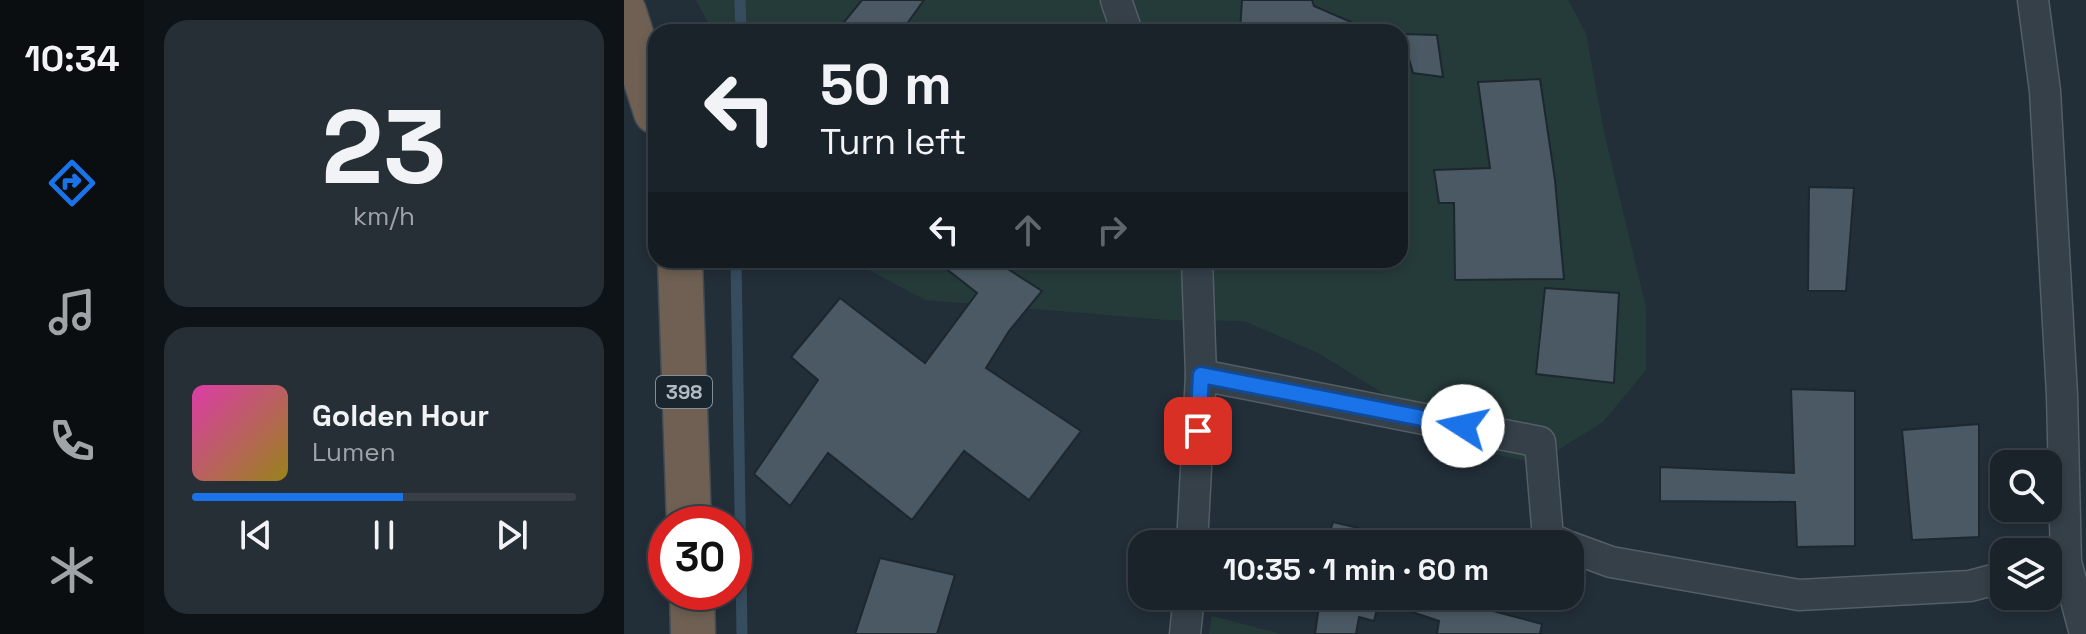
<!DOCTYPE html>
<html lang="en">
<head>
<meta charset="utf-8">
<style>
	:root { --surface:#1a222a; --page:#272f36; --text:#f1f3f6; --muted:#9fa4a8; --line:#383f47; --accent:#1a73e8 }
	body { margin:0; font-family:"Space Grotesk",sans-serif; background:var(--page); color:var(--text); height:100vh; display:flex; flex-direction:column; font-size:30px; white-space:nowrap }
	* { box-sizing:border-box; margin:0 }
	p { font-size:26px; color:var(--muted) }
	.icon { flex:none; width:44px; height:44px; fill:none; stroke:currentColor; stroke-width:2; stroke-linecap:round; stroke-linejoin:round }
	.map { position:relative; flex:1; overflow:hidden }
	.side { display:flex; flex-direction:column; gap:20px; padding:20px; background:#0e1317; width:480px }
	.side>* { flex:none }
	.hud { position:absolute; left:24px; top:24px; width:760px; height:244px; border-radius:24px; box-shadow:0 4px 12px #0003,0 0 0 2px var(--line); background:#1a222a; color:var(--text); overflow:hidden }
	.tools { position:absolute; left:1366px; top:450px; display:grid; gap:16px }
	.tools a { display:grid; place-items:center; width:72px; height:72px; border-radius:16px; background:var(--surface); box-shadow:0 4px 12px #0003,0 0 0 2px var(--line); font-size:40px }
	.speed { position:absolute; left:24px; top:506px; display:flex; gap:16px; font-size:40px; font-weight:700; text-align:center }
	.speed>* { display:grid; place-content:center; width:104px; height:104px; border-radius:50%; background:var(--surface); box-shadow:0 4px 12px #0003,0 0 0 2px var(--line); line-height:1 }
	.speed .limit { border:12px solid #d22; background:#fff; color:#111 }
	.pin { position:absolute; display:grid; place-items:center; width:68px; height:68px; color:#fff; margin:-34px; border-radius:16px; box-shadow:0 4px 12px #0006 }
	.me { position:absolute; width:88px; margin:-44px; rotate:280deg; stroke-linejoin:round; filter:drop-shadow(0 0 6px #0008) }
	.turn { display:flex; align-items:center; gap:28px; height:168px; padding:0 40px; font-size:36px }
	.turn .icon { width:104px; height:104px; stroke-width:2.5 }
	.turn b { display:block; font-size:56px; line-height:68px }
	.lanes { display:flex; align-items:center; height:76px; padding:0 40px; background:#0003; justify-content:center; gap:40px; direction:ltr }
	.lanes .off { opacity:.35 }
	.side .tile { flex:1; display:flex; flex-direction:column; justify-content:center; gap:12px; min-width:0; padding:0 28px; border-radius:24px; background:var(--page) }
	.side .dial { align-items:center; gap:0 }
	.dial b { font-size:104px; line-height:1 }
	.song { display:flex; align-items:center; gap:24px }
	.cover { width:96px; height:96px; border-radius:12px; background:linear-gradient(135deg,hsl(320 70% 55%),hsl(50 70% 35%)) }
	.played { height:8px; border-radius:4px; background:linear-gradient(90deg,var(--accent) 55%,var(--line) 55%) }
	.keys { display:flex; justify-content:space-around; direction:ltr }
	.trip { position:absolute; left:504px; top:530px; width:456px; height:80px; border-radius:24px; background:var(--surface); box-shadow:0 4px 12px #0003,0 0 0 2px var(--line); font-weight:700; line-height:80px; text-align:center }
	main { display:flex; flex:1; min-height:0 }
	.tab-bar { display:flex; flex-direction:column; width:144px; justify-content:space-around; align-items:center; background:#0a0e11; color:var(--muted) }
	.tab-bar .icon { width:56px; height:56px }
	.tab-bar .current { color:var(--accent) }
	.tab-bar b { font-size:36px; color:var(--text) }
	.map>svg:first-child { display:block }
</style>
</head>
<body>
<main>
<nav class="tab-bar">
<b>10:34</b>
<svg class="icon current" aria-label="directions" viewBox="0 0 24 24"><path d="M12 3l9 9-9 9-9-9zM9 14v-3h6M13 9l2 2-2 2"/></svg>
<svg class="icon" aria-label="music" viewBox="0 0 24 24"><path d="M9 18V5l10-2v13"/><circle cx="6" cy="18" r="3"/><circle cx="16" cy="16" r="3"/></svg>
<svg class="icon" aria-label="phone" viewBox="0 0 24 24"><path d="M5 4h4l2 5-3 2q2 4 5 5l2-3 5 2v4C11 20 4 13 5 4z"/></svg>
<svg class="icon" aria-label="climate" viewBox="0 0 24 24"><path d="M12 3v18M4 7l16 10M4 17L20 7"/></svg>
</nav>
<section class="side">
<div class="tile dial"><b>23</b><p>km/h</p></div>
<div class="tile">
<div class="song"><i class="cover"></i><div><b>Golden Hour</b><p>Lumen</p></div></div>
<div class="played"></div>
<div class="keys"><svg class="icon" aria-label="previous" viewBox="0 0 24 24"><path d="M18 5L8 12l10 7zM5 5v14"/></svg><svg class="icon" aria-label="pause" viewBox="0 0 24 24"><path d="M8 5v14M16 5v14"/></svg><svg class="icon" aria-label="next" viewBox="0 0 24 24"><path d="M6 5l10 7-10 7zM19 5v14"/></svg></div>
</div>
</section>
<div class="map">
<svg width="1462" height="634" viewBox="0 0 1462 634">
	<rect width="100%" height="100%" fill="#222e38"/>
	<g fill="#253b3a">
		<polygon points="72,0 944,0 962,33 980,132 1022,307 1022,370 979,422 913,463 874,455 809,424 694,353 620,321 543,320 301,300 245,270 234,260 776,260 776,32 89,32"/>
		<polygon points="588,616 658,634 585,634"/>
	</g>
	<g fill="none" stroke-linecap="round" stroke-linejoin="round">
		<g stroke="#364d5f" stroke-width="11">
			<polyline points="116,0 117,32"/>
			<polyline points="112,260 118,634"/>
		</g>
	</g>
	<g fill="#4a5964" stroke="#1d272f" stroke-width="2">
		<polygon points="238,0 300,0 277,32 212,32"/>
		<polygon points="618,0 688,0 690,6 750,32 616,32"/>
		<polygon points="778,34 813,35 819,77 789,73"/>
		<polygon points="916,79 931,180 940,279 831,280 830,203 815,203 810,170 866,168 854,82"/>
		<polygon points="1185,187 1230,188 1222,291 1184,291"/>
		<polygon points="311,260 370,260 418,291 385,331 362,368 457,431 405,500 340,451 288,520 204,453 166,506 130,474 194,380 167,357 216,298 301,363 353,293"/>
		<polygon points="921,288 995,293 990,383 912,374"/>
		<polygon points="1167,389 1231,391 1231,546 1173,547 1171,502 1036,501 1036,467 1170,473"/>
		<polygon points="1355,424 1355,537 1288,540 1278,430"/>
		<polygon points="709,522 768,536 767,544 702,544"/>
		<polygon points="256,558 331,575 313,634 231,634"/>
		<polygon points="687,596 756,596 750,621 735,617 732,634 691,634 695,606 685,603"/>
		<polygon points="759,596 851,596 850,606 918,624 916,634 813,634 815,621 758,602"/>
	</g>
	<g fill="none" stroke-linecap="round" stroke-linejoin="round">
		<g stroke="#535e67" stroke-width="33">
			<g id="street">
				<polyline points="492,0 503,32"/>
				<polyline points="1409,0 1421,91 1438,395 1442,562 1461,634"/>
				<polyline points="577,375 916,442 924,538 939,544"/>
				<polyline points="568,544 577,375 573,260"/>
				<polyline points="946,547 987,562 1175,595 1346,586 1380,577"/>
				<polyline points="561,634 565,596"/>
			</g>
		</g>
		<g stroke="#404b53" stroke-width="47">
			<g id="highway">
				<polyline points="0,12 32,112"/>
				<polyline points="56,260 65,524"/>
				<polyline points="68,592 69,634"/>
			</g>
		</g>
		<use href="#street" stroke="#354049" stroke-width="30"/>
		<use href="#highway" stroke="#6f6053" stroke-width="44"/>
	</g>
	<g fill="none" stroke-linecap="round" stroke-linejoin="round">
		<g stroke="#114b97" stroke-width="20">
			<polyline id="route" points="574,431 577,375 839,426"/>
		</g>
		<use href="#route" stroke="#1a73e8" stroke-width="14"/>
	</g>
	<g text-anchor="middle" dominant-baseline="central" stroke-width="6" stroke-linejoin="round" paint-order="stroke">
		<rect fill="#1b252d" stroke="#838e97" stroke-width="2" x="32" y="376" width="56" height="32" rx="6"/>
		<g font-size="20" font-weight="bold" fill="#b0bbc5">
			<text x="60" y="392">398</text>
		</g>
	</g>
</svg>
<div class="tools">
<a><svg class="icon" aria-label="search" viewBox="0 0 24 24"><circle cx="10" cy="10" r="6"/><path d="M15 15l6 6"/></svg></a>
<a><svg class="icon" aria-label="layers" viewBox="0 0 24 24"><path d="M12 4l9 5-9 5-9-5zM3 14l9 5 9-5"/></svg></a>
</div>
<div class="speed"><div class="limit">30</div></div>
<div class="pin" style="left:574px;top:431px;background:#d93025"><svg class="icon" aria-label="arrive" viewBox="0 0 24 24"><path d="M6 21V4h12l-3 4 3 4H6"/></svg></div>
<svg class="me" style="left:839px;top:426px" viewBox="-20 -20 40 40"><circle r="19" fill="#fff"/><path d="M0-13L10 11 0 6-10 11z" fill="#1a73e8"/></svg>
<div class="trip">10:35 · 1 min · 60 m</div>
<div class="hud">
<div class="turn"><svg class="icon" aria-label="left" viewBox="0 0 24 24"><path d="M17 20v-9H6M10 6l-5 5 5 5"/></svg><div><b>50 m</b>Turn left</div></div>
<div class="lanes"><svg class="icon" aria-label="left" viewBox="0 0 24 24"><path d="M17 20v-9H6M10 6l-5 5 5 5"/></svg><svg class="icon off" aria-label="ahead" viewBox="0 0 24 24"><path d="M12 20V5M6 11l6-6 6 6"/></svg><svg class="icon off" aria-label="right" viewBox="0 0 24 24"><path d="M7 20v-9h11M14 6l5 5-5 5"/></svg></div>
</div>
</div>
</main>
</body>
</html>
